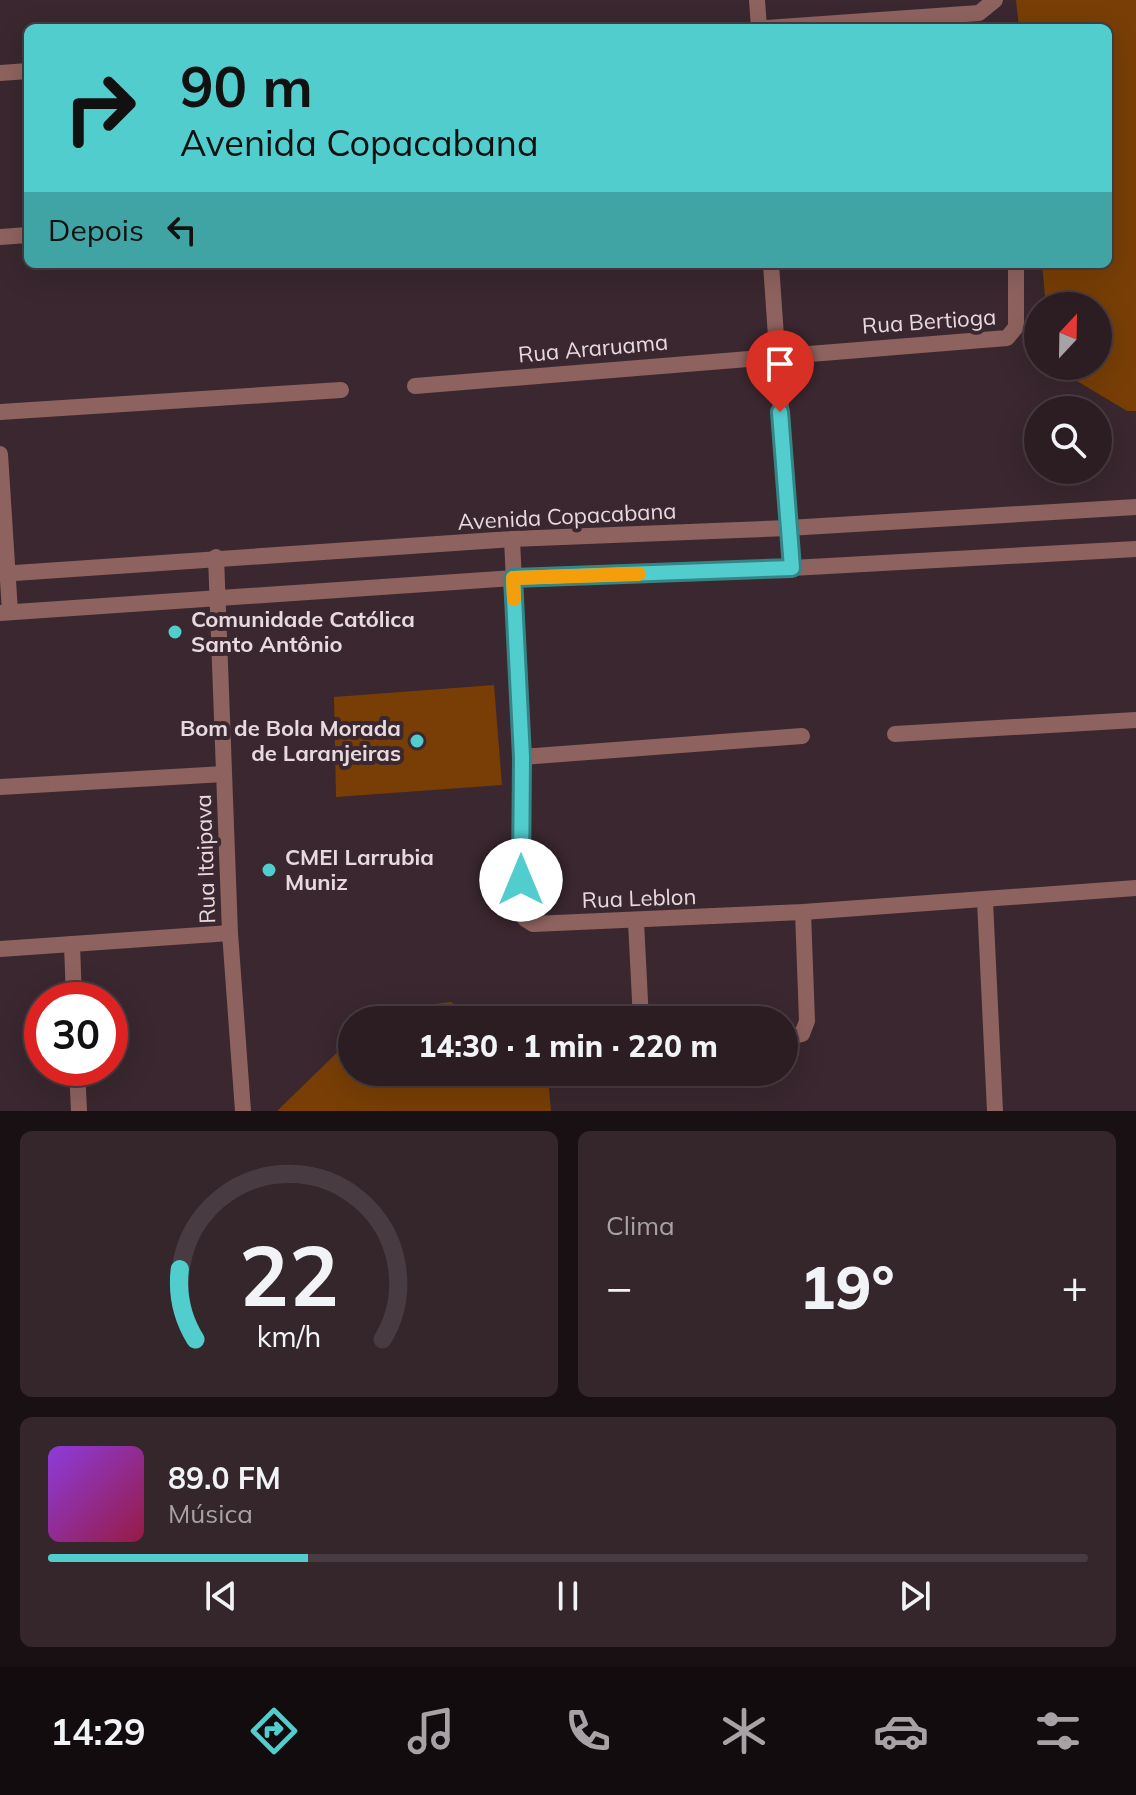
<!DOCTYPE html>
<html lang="pt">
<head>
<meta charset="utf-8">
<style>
	:root { --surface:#2c1d23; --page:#34262b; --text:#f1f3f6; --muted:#a6a2a6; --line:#483b41; --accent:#52cdce }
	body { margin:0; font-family:Mulish,sans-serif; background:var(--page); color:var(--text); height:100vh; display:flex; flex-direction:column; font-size:30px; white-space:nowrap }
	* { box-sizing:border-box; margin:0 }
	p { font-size:26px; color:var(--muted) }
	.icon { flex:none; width:44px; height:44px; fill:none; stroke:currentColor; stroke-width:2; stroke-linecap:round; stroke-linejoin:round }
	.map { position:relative; height:1111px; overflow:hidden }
	.side { display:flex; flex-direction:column; gap:20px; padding:20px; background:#181013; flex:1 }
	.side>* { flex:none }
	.guide { position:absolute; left:24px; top:24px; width:1088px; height:244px; border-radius:12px; box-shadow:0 8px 32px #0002,0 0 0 2px var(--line); background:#52cdce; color:#111; overflow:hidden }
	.needle { width:52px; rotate:22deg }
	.controls { position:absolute; left:1024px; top:292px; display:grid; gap:16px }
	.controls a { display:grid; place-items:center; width:88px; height:88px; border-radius:50%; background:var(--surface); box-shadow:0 8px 32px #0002,0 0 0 2px var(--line); font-size:40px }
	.speed { position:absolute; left:24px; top:982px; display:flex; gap:16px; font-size:40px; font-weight:700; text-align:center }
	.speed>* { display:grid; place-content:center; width:104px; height:104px; border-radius:50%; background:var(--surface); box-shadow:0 8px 32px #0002,0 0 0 2px var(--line); line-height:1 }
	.speed .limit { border:12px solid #d22; background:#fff; color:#111 }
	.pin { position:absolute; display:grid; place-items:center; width:68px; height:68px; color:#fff; margin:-82px -34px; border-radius:50% 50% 50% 0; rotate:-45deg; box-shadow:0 0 8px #0007 }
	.pin .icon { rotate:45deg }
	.me { position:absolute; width:88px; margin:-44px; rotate:0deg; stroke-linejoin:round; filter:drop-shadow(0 0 6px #0008) }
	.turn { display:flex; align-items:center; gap:28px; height:168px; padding:0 24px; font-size:36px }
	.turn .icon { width:104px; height:104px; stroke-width:2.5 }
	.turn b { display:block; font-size:56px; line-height:68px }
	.then { display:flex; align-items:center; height:76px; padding:0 24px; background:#0003; gap:16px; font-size:30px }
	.big { font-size:60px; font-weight:800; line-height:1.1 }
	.side .widget { flex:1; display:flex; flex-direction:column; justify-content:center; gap:12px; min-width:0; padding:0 28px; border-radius:12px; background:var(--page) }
	.side .dial { align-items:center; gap:0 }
	.dial svg { height:208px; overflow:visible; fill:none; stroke:var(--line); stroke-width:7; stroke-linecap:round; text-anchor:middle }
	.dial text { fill:var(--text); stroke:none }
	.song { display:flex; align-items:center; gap:24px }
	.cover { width:96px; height:96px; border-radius:12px; background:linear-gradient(135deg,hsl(270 70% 55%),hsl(340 70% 35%)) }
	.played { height:8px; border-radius:4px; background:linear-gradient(90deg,var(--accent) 25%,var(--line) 25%) }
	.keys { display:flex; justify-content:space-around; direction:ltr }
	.heat { display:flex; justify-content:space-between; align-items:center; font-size:44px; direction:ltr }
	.side .tiles { flex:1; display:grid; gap:20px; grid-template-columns:1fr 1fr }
	.widget:last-child { grid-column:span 2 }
	.trip { position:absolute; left:338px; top:1006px; width:460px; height:80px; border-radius:40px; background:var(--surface); box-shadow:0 8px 32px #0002,0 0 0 2px var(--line); font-weight:800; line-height:80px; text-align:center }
	.tabs { display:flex; height:128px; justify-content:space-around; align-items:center; background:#120c0e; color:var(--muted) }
	.tabs .icon { width:56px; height:56px }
	.tabs .selected { color:var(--accent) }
	.tabs b { font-size:36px; color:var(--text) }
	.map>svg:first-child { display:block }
</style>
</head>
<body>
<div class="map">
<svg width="1136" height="1111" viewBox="0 0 1136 1111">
	<rect width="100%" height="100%" fill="#3a272f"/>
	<g fill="#783e06">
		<polygon points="1016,0 1136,0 1136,411 1127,411 1052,366 1098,366 1098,306 1046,306 1042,264 1108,264 1108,28 1019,28"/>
		<polygon points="494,685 502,785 336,797 334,697"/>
		<polygon points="451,1002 474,1020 380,1020 403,1008"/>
		<polygon points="352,1038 352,1072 541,1072 548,1077 551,1111 277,1111"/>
	</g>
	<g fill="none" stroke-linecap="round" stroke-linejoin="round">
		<g stroke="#8e625f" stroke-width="16">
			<polyline points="757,0 759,28"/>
			<polyline points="766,28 979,13 995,0"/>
			<polyline points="0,73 28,71"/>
			<polyline points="0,237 28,235"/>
			<polyline points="771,264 792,568"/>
			<polyline points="415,386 1007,338 1016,327 1016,264"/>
			<polyline points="0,412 341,390"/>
			<polyline points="0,454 10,612"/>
			<polyline points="512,539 522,757 521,910 525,919 533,924 803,912 1136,888"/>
			<polyline points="216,557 230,933 243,1111"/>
			<polyline points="895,734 1136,720"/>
			<polyline points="522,757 802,736"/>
			<polyline points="0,787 224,774"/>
			<polyline points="985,901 995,1111"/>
			<polyline points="636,922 641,1020"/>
			<polyline points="72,944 74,1000"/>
			<polyline points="0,949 230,933"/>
			<polyline points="784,1038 802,1034 807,1021 803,912"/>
			<polyline points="77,1068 79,1111"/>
		</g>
		<g stroke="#8e625f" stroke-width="16">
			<polyline points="0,574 512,539 788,528 1136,507"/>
			<polyline points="0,613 513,578 792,568 1136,549"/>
		</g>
	</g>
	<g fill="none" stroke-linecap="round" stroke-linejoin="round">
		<g stroke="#358586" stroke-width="20">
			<polyline id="route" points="521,880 522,757 513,578 792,568 780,412"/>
		</g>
		<use href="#route" stroke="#52cdce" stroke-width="14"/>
		<polyline stroke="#f59e0b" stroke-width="14" points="514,599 513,578 639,574"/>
	</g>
	<g fill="#52cdce" stroke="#3a272f" stroke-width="3">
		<circle cx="175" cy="632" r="8"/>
		<circle cx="417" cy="741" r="8"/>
		<circle cx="269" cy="870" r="8"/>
	</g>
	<g text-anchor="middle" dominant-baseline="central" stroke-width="8" stroke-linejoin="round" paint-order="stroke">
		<g font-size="22" fill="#e7dadf" stroke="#3a272f">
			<text transform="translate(929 321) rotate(-4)">Rua Bertioga</text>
			<text transform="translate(593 348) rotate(-5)">Rua Araruama</text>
			<text transform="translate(567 516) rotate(-3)">Avenida Copacabana</text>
			<text transform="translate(205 859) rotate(-92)">Rua Itaipava</text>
			<text transform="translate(639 898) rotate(-2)">Rua Leblon</text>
		</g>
		<g font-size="22" font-weight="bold" fill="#e7dadf" stroke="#3a272f" text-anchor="start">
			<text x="191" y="619">Comunidade Católica<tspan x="191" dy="25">Santo Antônio</tspan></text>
			<text x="401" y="728" text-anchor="end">Bom de Bola Morada<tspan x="401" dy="25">de Laranjeiras</tspan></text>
			<text x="285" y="857">CMEI Larrubia<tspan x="285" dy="25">Muniz</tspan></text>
		</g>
	</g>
</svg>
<div class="controls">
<a><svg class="needle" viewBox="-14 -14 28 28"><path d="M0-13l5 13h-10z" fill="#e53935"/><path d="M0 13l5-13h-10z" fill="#a6a2a6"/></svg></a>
<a><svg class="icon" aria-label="search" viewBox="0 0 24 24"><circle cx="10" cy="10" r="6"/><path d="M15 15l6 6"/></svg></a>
</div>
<div class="speed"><div class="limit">30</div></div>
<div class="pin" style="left:780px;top:412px;background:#d93025"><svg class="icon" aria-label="arrive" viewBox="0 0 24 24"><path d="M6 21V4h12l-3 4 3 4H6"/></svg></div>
<svg class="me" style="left:521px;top:880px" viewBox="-20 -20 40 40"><circle r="19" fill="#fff"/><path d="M0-13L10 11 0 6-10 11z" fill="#52cdce"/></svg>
<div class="trip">14:30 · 1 min · 220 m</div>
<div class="guide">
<div class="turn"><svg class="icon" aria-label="right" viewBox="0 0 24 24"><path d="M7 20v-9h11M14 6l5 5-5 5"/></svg><div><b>90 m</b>Avenida Copacabana</div></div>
<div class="then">Depois<svg class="icon" aria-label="left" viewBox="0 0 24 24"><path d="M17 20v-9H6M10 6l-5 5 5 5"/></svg></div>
</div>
</div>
<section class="side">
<div class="tiles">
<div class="widget dial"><svg viewBox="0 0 100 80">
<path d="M14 69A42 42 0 1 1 86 69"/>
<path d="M14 69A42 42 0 0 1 8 42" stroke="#52cdce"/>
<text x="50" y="56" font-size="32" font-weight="700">22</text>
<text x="50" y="72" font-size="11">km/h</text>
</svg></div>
<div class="widget"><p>Clima</p>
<div class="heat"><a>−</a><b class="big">19°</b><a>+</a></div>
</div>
<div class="widget">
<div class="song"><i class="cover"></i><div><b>89.0 FM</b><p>Música</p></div></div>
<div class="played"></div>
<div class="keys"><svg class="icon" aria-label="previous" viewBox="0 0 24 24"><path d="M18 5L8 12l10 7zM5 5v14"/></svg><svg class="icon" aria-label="pause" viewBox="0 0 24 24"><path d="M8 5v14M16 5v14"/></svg><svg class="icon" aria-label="next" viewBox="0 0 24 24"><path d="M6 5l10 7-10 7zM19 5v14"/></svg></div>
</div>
</div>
</section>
<nav class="tabs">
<b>14:29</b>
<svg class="icon selected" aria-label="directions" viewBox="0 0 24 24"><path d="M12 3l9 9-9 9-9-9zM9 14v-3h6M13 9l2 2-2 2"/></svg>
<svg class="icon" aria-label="music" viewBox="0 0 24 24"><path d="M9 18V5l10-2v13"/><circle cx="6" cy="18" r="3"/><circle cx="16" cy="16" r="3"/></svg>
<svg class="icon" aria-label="phone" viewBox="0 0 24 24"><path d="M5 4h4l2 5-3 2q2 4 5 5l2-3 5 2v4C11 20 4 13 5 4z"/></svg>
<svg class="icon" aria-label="climate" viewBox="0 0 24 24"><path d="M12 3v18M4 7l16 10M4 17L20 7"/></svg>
<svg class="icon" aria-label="car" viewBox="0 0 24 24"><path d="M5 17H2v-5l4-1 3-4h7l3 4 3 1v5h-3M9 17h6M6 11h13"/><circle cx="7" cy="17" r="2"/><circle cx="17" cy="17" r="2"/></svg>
<svg class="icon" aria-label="filters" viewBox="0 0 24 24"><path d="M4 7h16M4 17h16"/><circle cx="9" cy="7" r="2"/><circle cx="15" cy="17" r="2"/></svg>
</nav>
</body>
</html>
